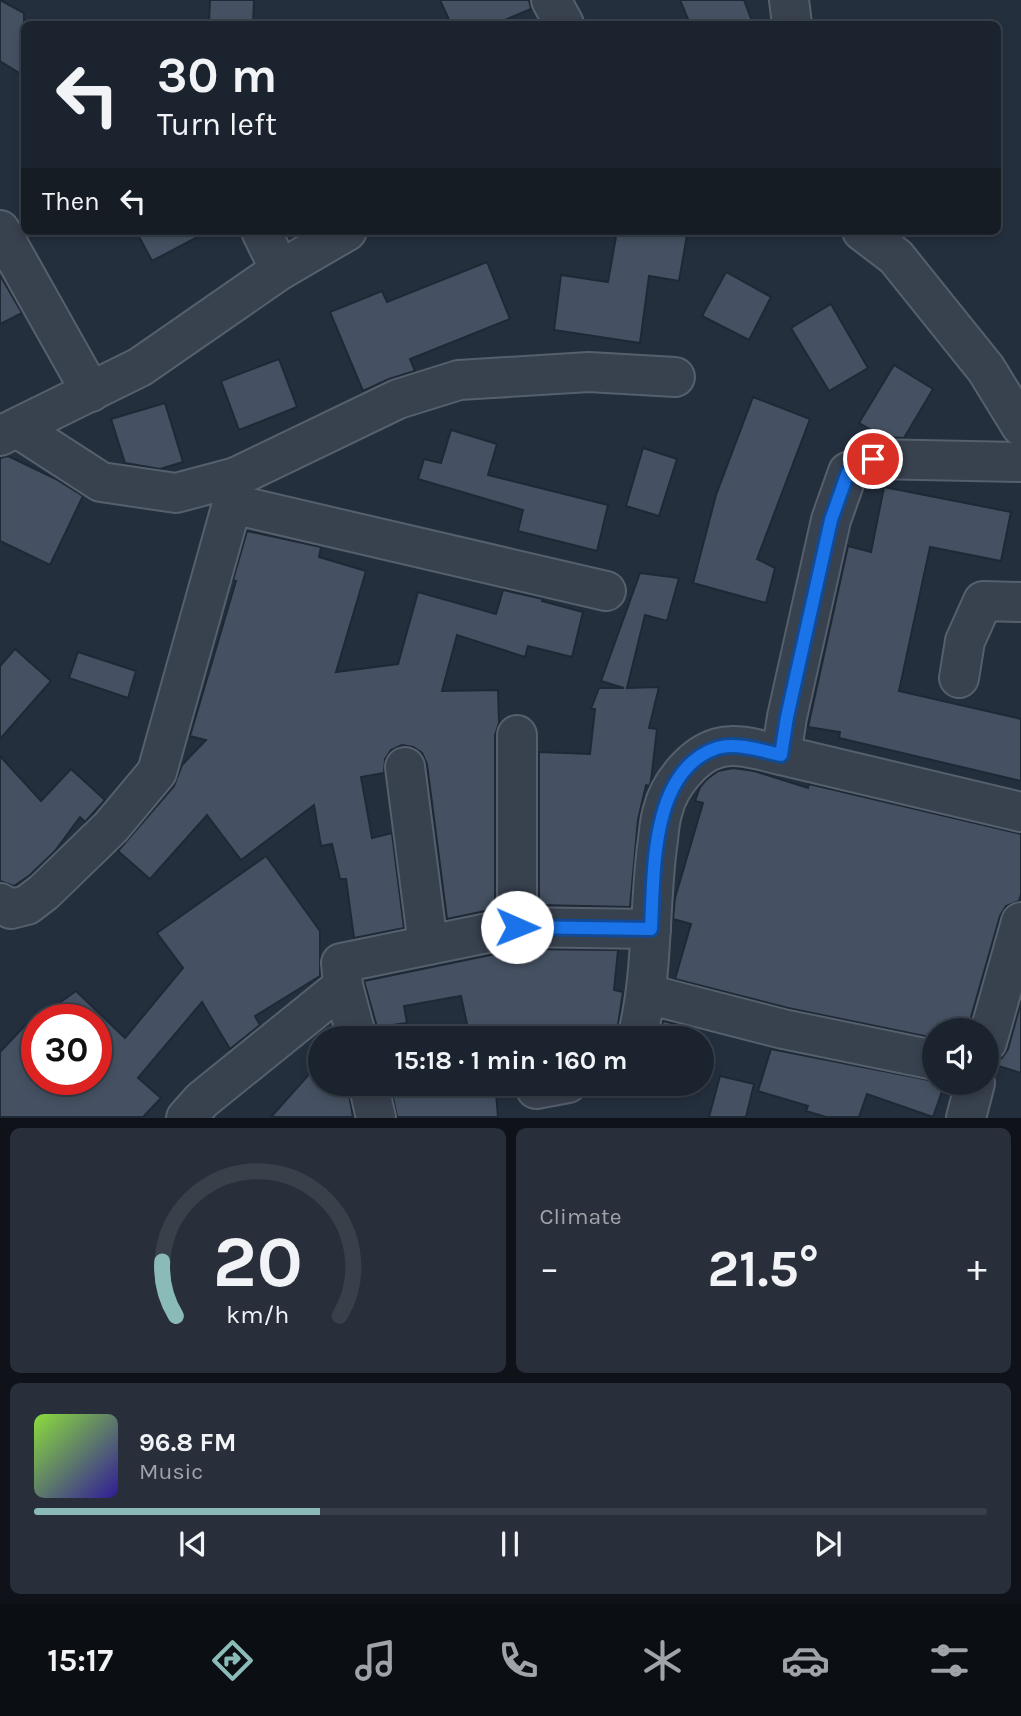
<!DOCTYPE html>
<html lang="en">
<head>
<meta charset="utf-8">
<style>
	:root { --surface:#1b232e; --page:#282f3a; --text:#f1f3f6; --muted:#a0a4aa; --line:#39404a; --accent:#8bbbb9 }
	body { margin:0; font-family:Karla,sans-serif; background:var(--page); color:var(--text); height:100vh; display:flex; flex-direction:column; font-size:26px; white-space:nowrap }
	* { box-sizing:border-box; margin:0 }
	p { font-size:23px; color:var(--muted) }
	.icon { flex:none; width:38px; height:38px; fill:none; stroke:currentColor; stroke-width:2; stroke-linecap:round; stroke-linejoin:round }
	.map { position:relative; height:1118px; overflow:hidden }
	.panel { display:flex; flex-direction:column; gap:10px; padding:10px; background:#0f1319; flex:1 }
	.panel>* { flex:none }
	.top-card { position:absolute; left:21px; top:21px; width:980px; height:214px; border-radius:10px; box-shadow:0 4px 10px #0003,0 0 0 2px var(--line); background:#1b232e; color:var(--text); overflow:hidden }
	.buttons { position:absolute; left:922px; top:1018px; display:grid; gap:14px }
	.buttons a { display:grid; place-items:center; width:77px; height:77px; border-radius:50%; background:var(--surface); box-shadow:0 4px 10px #0003,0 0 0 2px var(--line); font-size:35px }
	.speed { position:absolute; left:21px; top:1004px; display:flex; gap:14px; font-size:35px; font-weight:700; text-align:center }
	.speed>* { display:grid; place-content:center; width:91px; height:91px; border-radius:50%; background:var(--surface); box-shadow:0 4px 10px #0003,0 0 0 2px var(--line); line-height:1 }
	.speed .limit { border:10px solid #d22; background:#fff; color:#111 }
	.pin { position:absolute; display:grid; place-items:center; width:60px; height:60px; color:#fff; margin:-30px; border:4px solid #fff; border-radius:50%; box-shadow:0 2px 7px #0007 }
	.me { position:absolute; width:77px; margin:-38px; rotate:91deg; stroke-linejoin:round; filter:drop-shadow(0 0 5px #0008) }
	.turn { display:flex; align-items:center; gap:24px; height:147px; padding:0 21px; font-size:32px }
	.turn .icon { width:91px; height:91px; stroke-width:2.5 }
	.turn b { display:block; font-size:49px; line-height:60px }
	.then { display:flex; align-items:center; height:66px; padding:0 21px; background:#0003; gap:14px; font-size:26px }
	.big { font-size:52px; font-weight:700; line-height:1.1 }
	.panel .widget { flex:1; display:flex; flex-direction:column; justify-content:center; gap:10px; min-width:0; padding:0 24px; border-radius:10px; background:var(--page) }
	.panel .dial { align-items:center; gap:0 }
	.dial svg { height:182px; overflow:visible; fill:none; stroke:var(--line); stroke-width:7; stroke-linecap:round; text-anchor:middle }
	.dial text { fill:var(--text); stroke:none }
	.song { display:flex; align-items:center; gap:21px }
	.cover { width:84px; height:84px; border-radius:10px; background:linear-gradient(135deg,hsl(90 70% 55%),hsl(250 70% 35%)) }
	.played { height:7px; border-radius:4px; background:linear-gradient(90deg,var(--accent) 30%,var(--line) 30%) }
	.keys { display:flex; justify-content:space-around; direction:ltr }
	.heat { display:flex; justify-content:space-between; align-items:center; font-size:38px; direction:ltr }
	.panel .tiles { flex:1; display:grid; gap:10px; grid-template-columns:1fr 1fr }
	.widget:last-child { grid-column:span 2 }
	.trip { position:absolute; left:308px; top:1026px; width:406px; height:70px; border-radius:35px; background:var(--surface); box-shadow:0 4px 10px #0003,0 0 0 2px var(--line); font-weight:700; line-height:70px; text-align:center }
	.menu { display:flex; height:112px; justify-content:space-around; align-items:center; background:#0b0e12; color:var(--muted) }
	.menu .icon { width:49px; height:49px }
	.menu .selected { color:var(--accent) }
	.menu b { font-size:32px; color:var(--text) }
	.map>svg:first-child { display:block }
</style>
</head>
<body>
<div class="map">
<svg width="1021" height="1118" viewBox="0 0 1021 1118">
	<rect width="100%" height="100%" fill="#242f3e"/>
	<g fill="#455162" stroke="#1f2835" stroke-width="2" fill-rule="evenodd">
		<polygon points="0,0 24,13 24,76 0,61"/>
		<polygon points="210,0 254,0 253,24 209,24"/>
		<polygon points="440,0 529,0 531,9 495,24 451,24"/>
		<polygon points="680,0 744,0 753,24 690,24"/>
		<polygon points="136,231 209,231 152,261"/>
		<polygon points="617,231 669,231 687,235 679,281 649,276 640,343 554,330 561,275 608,282"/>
		<polygon points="487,262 510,319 410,359 415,371 389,379 363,391 330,312 382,291 387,302"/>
		<polygon points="726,272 771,297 749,340 702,316"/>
		<polygon points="0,275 22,313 0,324"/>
		<polygon points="831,304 868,368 829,391 791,328"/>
		<polygon points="279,359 297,407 239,430 221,381"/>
		<polygon points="894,365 933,389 904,438 884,437 859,423"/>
		<polygon points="753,397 810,419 757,559 775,568 766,603 693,583 716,495"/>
		<polygon points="165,403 183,462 160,469 125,463 111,419"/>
		<polygon points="451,430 497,444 488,475 608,505 597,551 518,531 523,510 418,479 424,459 441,463"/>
		<polygon points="643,448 677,459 659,516 626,506"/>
		<polygon points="8,456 56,479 83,496 50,565 0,541 0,458"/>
		<polygon points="884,487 1011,512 1001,561 930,547 899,691 1021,719 1021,781 839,738 840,732 808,727 848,546 871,552"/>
		<polygon points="247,531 321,547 319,557 366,571 336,672 398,664 418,592 496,614 503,590 543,599 542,601 583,612 572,657 528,646 525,657 457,635 442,691 498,690 499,723 495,735 495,909 447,919 427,764 422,753 413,747 402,745 391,750 385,759 384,773 361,777 372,838 392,833 404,928 354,938 346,879 340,879 332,844 321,846 314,805 241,860 207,815 150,879 118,851 174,786 182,765 206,740 190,736 236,581 233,580"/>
		<polygon points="640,573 679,578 667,621 645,615 627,688 659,687 649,728 657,729 651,781 649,786 646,785 638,820 630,907 539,905 539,752 590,754 595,709 591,709 599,688 624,688 601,681"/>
		<polygon points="15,649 51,681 0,739 0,666"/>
		<polygon points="78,652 136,671 128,698 69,678"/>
		<polygon points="0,756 41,801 71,769 105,800 85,822 80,817 55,851 30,875 14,886 0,881"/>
		<polygon points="733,768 754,771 808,788 809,784 1021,834 1021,894 1019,901 1006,906 1000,916 967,1031 934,1031 934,1038 788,1008 675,979 691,924 673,919 675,898 703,803 695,801 700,787 706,780 718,771"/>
		<path d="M266,856L320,931V976L255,1016L260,1025L230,1049L202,1002L138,1078L161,1098L143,1117H0V1052L37,1013V1019L76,991L125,1038L183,968L157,933ZM37,1020H96V1080H37Z"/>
		<polygon points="519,949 618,950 614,990 623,992 616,1038 470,1038 461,996 404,1006 407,1023 377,1027 364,981"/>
		<polygon points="1021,1002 1021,1073 989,1063 1002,1058 1008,1049"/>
		<polygon points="663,1021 701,1030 699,1038 659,1038"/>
		<polygon points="771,1049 934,1081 934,1083 945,1083 933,1117 867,1094 859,1117 826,1117 806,1111 808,1106 758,1091"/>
		<polygon points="320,1062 320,1083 347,1083 353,1117 271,1117"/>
		<polygon points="720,1076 754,1084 746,1117 709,1117"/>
		<polygon points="390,1083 515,1083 515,1089 496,1093 498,1117 397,1117"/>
	</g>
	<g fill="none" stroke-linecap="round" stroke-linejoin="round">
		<g stroke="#565f6c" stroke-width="42">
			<g id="minor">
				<polyline points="551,0 564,24"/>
				<polyline points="789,0 792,24"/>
				<polyline points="0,230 91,392"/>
				<polyline points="261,231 280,270"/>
				<polyline points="862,231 896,257 986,369 1021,426"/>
				<polyline points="19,429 101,482 176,493 236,477 398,399 459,380 589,372 675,377"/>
				<polyline points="0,436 140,367 280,270 347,231"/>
				<polyline points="1021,462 873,459 848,472 831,520 787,717 781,755 1021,812"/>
				<polyline points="232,504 606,591"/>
				<polyline points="959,678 965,641 983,601 1021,602"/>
				<polyline points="517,735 517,927 651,929"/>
				<polyline points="405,767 428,945"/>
				<polyline points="0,903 11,909 27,905 44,892 111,827 157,772 232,504 236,477"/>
				<polyline points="647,994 783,1029 934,1060"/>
				<polyline points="357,1038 343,986 341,963 517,927"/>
				<path d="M637,1038C653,975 649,911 657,847C659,835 659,821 663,810C669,785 693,755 718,748C738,742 762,751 781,755"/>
				<polyline points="987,1042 1021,922"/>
				<polyline points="368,1083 376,1118"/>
				<polyline points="536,1089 568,1083"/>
				<polyline points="186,1118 202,1100 343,986"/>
				<polyline points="966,1118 975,1083"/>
			</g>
		</g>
		<use href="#minor" stroke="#38414e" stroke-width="38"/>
	</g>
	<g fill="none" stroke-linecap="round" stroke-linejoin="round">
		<g stroke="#114b97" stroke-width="18">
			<path id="route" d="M517,927L651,929C654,873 650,770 717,748C737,742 762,751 781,755L787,717L831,520L848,472L873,459"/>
		</g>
		<use href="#route" stroke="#1a73e8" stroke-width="12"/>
	</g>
</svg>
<div class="buttons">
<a><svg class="icon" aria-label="sound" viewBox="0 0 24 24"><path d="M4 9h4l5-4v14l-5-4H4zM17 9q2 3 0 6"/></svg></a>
</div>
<div class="speed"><div class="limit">30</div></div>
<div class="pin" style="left:873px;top:459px;background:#d93025"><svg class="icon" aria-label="arrive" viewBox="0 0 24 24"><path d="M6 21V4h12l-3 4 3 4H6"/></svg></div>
<svg class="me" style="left:517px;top:927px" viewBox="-20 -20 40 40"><circle r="19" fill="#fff"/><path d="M0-13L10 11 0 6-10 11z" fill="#1a73e8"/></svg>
<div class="trip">15:18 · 1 min · 160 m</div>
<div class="top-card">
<div class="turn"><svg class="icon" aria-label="left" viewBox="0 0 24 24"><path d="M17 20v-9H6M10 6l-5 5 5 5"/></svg><div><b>30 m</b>Turn left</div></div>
<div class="then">Then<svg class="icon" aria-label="left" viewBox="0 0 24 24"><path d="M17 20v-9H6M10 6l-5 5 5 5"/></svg></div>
</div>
</div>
<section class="panel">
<div class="tiles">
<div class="widget dial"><svg viewBox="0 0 100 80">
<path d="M14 69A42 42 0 1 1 86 69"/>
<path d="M14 69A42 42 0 0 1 8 45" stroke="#8bbbb9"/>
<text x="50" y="56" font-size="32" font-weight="700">20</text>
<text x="50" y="72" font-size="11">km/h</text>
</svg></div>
<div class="widget"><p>Climate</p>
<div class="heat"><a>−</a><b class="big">21.5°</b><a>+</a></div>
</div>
<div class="widget">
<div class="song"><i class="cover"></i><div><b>96.8 FM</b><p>Music</p></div></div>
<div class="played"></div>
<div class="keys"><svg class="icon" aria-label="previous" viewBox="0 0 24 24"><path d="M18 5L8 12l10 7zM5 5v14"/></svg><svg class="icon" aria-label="pause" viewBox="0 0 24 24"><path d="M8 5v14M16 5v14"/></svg><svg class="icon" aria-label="next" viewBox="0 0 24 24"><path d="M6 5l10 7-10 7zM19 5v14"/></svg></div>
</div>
</div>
</section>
<nav class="menu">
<b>15:17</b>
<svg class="icon selected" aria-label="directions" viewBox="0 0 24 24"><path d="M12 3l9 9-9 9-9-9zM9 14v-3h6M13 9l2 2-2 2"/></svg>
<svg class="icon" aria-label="music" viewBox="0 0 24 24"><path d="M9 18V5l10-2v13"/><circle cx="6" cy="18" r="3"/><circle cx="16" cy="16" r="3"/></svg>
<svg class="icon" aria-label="phone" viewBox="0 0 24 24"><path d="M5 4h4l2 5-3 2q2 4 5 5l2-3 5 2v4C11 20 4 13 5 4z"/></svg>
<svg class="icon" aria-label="climate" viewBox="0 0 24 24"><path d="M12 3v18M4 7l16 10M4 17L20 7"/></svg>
<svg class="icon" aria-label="car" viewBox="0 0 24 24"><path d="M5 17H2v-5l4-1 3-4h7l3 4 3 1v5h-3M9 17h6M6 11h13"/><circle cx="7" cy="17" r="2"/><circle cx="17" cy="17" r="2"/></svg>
<svg class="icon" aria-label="filters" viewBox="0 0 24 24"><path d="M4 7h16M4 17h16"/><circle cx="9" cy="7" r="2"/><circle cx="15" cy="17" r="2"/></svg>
</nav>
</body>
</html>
